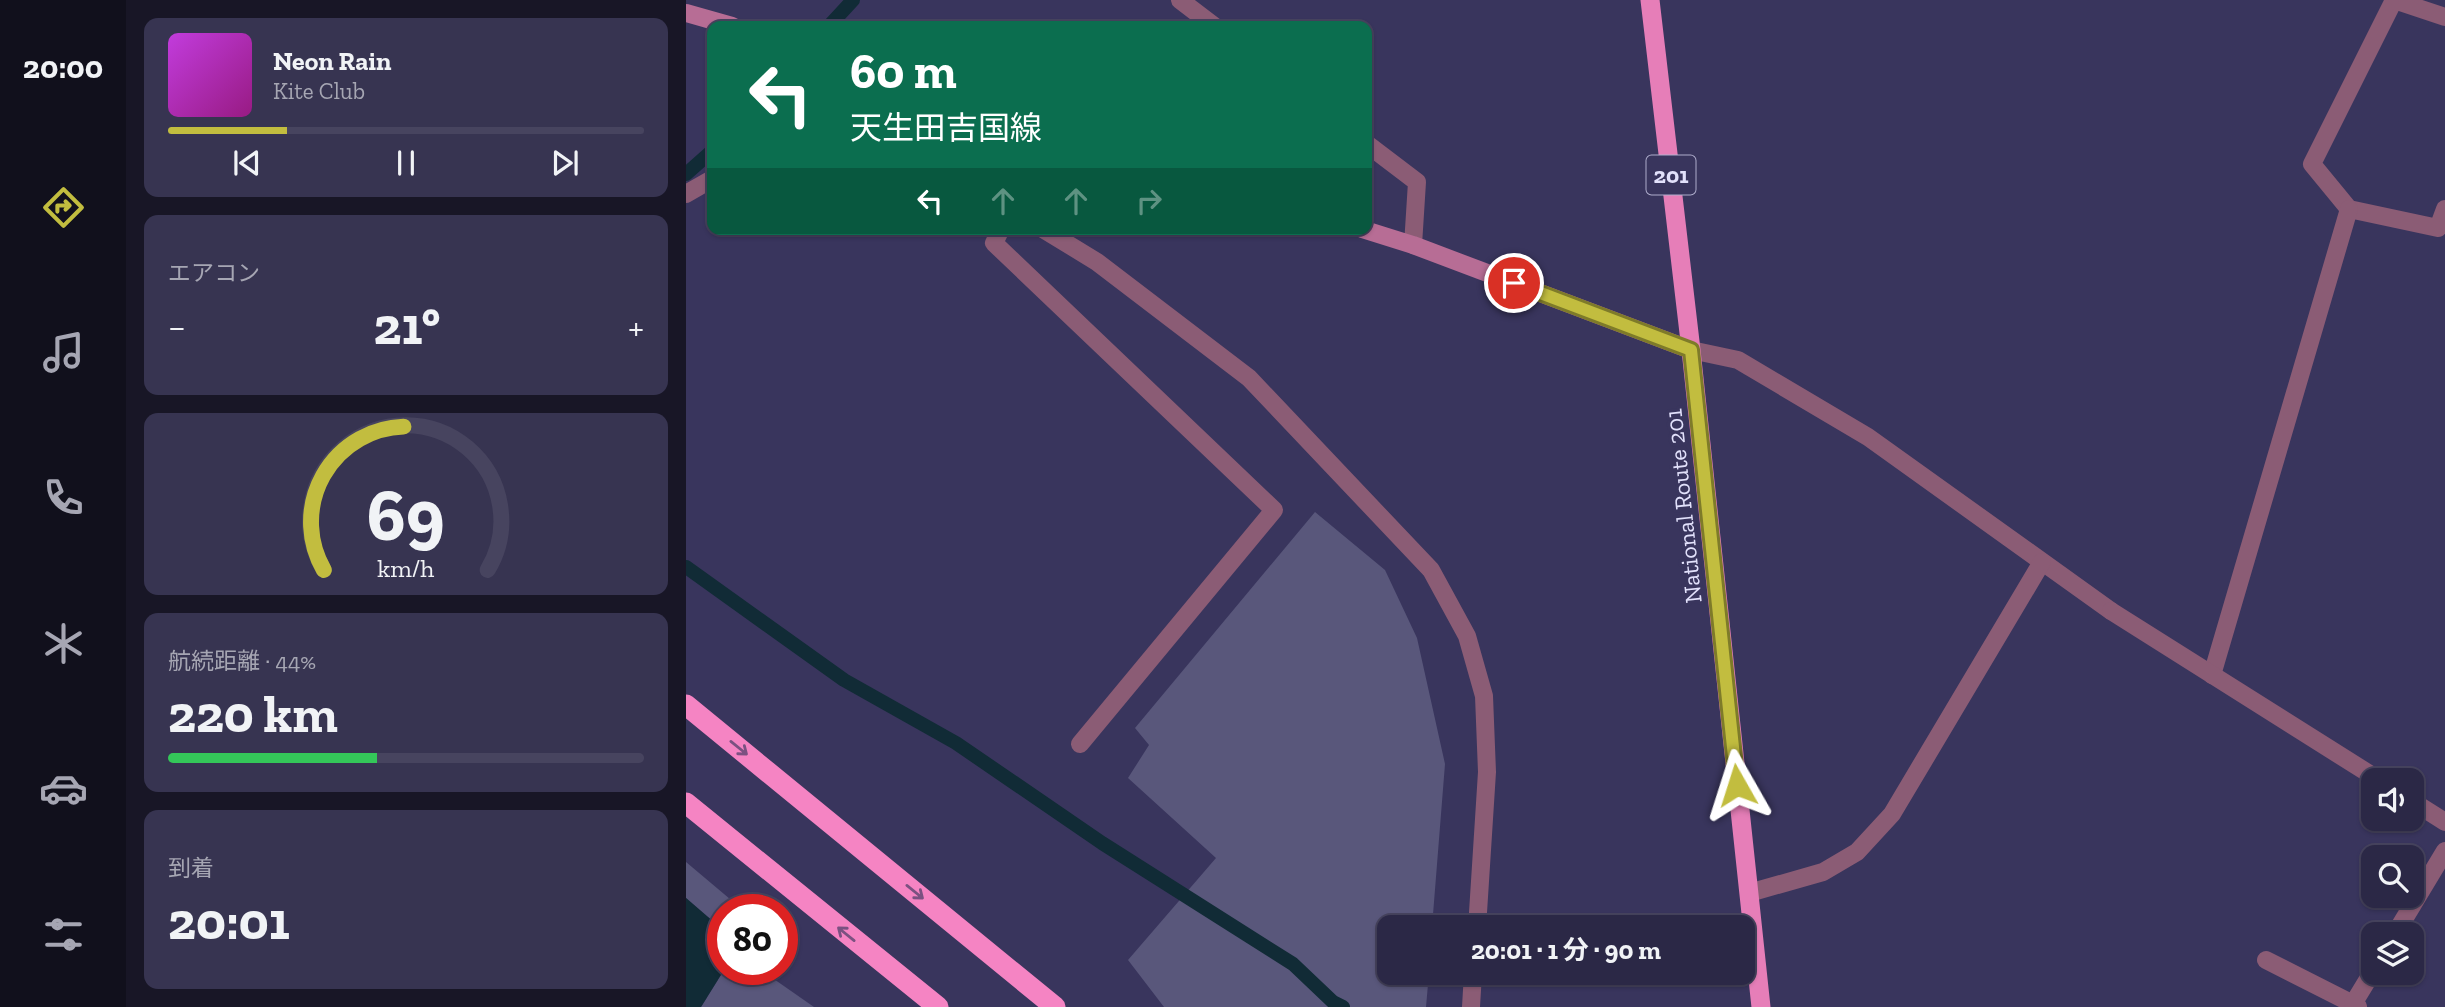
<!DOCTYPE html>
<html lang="ja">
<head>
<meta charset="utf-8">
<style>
	:root { --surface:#2b2846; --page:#373451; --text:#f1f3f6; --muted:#a6a6b3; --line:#47445f; --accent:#c2bd3f }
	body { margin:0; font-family:"Zilla Slab","Noto Sans JP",serif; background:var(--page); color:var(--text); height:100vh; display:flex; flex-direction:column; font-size:26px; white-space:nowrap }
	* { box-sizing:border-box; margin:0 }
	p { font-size:23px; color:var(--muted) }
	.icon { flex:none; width:38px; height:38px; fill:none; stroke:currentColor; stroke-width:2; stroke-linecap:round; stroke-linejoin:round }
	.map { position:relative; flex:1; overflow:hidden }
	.sheet { display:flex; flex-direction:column; gap:18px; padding:18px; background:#181626; width:560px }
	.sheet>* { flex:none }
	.top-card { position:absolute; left:21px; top:21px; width:665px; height:214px; border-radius:14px; box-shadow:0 2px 5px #0004,0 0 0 2px var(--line); background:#0b6e4f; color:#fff; overflow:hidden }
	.buttons { position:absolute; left:1675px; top:768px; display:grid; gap:14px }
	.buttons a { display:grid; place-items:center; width:63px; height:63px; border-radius:14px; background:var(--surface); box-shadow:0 2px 5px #0004,0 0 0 2px var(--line); font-size:35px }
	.speed { position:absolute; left:21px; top:894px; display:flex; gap:14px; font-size:35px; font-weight:700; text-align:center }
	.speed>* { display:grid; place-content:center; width:91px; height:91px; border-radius:50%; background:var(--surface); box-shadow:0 2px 5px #0004,0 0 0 2px var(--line); line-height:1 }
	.speed .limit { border:10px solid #d22; background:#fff; color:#111 }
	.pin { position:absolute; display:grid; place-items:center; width:60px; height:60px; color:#fff; margin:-30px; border:4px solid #fff; border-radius:50%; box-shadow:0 2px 7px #0007 }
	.me { position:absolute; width:77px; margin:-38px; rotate:354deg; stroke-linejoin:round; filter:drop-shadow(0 0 5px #0008) }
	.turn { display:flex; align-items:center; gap:24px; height:147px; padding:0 28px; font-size:32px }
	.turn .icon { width:91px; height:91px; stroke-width:2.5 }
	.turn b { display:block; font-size:49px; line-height:60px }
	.lanes { display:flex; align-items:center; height:66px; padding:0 28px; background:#0003; justify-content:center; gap:35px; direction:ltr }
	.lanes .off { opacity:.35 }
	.big { font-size:52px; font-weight:700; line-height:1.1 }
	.sheet .tile { flex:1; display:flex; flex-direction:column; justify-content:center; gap:10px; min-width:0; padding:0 24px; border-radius:14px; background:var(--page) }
	.sheet .dial { align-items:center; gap:0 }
	.dial svg { height:182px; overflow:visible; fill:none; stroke:var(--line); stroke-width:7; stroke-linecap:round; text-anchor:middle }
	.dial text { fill:var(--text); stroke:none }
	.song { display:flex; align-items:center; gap:21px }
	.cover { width:84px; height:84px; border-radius:10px; background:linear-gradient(135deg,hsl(290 70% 55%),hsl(310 70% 35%)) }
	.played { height:7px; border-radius:4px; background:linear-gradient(90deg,var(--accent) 25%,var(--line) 25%) }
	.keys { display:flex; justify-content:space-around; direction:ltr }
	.heat { display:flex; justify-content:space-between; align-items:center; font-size:38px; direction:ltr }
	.charge { height:10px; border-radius:5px; background:linear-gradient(90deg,#34c759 44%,var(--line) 0) }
	.trip { position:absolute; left:691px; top:915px; width:378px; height:70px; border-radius:14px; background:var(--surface); box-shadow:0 2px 5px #0004,0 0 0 2px var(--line); font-weight:700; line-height:70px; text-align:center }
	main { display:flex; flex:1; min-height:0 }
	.dock { display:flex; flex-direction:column; width:126px; justify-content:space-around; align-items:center; background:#11101c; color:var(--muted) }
	.dock .icon { width:49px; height:49px }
	.dock .current { color:var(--accent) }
	.dock b { font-size:32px; color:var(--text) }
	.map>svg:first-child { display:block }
</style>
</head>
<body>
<main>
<nav class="dock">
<b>20:00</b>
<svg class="icon current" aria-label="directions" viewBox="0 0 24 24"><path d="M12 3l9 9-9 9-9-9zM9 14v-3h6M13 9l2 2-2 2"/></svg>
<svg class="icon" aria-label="music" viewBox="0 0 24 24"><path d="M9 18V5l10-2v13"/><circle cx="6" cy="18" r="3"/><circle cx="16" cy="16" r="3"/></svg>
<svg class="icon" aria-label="phone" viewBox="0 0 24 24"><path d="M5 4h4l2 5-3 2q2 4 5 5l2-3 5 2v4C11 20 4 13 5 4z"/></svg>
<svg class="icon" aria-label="climate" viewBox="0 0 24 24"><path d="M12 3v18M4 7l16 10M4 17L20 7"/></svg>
<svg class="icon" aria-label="car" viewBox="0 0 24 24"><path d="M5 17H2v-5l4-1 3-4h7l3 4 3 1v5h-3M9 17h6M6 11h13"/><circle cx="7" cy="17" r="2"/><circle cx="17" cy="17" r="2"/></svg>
<svg class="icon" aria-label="filters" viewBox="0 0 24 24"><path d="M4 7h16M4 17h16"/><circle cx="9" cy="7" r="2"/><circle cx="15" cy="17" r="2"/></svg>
</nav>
<section class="sheet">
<div class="tile">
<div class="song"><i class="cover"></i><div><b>Neon Rain</b><p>Kite Club</p></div></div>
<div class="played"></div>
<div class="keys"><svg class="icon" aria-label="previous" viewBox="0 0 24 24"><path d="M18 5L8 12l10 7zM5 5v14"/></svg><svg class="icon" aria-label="pause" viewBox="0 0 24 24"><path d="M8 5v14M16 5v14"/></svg><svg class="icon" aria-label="next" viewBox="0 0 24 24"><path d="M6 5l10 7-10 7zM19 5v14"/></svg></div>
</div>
<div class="tile"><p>エアコン</p>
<div class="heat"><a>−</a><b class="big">21°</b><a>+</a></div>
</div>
<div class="tile dial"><svg viewBox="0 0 100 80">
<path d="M14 69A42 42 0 1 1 86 69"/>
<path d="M14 69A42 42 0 0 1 49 6" stroke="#c2bd3f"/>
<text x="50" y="56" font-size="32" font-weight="700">69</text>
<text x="50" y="72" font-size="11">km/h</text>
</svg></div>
<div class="tile"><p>航続距離 · 44%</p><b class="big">220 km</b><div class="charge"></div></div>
<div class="tile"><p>到着</p><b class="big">20:01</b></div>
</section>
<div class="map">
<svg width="1759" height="1007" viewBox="0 0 1759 1007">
	<rect width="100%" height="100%" fill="#39355d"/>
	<g fill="#59577b">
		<polygon points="629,512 699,570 731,638 759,764 746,927 704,928 704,973 743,973 740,1007 478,1007 442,960 530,858 442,778 463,745 449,728"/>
		<polygon points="0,862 57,910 37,910 37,930 0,898"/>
		<polygon points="38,970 75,970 128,1007 15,1007"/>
	</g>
	<polygon fill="#112b36" points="0,898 37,930 38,970 15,1007 0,1007"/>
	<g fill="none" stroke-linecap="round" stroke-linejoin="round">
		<g stroke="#112b36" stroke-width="14">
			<polyline points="143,26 167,0"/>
			<polyline points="0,174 26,151"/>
			<polyline points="0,567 158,680 270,743 416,843 607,964 647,1002 657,1007"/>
		</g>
		<g stroke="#8b5c75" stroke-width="18">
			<polyline points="494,0 528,26"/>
			<polyline points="1759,17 1708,0 1626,164 1663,209 1752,228 1759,209"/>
			<polyline points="681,144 731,182 727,245"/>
			<polyline points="0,194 26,179"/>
			<polyline points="315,229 308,243 588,510 394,744"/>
			<polyline points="357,229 411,262 563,378 745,570 781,636 798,696 801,772 791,928"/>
			<polyline points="1005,350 1052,360 1182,437 1425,611"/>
			<polyline points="1526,675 1663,209"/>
			<polyline points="1063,893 1137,872 1171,852 1206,814 1356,562"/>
			<polyline points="1709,934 1759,851"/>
			<polyline points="1580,960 1667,1004"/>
			<polyline points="785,1007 787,973"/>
			<polyline points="1672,1007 1667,1004 1687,971"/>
		</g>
		<g stroke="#8b5c75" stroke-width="18">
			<polyline points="1425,611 1693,780"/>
			<polyline points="1726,801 1759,822"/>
		</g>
		<g stroke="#b76d95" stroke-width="18">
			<polyline points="0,13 46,26"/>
			<polyline points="676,229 727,245 1005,350"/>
		</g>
		<polyline stroke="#e67eb8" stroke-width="19" points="964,0 1005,350 1075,1007"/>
		<g stroke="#f584c3" stroke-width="21">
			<polyline points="0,705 369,1007"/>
			<polyline points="0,803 252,1007"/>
		</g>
	</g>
	<defs><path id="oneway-shaft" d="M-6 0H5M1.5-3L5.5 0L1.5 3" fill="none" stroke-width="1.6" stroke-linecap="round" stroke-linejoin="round" transform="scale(1.75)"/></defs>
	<g stroke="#7b5181">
		<use href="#oneway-shaft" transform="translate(53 748) rotate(39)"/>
		<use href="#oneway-shaft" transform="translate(229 892) rotate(39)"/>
		<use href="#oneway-shaft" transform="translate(160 934) rotate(-141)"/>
	</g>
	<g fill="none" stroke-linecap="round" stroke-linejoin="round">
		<g stroke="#7e7b29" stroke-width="18">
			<polyline id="route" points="828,283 1005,350 1051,785"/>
		</g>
		<use href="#route" stroke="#c2bd3f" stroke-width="12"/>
	</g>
	<g text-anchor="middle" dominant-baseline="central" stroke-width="7" stroke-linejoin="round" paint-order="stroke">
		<rect fill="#39355d" stroke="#afadcc" stroke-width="2" x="960.5" y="155.5" width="49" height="39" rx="5"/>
		<g font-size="23" font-weight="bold" fill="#e2e1fb">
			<text x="985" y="175">201</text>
		</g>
		<g font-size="24" fill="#e2e1fb" stroke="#39355d">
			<text transform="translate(997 506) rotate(-96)">National Route 201</text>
		</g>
	</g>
</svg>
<div class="buttons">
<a><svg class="icon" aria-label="sound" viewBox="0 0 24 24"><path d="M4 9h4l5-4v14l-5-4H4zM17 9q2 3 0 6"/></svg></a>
<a><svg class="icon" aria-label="search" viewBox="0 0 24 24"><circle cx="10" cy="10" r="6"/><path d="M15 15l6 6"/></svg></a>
<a><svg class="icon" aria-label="layers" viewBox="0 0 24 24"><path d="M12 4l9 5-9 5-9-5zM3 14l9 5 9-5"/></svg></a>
</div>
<div class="speed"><div class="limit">80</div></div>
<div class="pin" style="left:828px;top:283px;background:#d93025"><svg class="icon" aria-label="arrive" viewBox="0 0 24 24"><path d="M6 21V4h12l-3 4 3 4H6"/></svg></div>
<svg class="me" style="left:1051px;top:785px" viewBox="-20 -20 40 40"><path d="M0-17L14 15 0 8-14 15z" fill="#c2bd3f" stroke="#fff" stroke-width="4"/></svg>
<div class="trip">20:01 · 1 分 · 90 m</div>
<div class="top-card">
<div class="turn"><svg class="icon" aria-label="left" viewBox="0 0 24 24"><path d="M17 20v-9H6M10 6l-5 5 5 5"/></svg><div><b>60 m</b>天生田吉国線</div></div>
<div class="lanes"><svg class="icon" aria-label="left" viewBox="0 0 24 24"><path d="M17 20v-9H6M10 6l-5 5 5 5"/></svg><svg class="icon off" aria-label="ahead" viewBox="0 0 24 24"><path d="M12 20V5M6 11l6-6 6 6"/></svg><svg class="icon off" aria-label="ahead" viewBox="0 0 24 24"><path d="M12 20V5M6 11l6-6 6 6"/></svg><svg class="icon off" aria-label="right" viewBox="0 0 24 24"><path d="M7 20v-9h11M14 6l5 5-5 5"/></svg></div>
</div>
</div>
</main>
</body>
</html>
